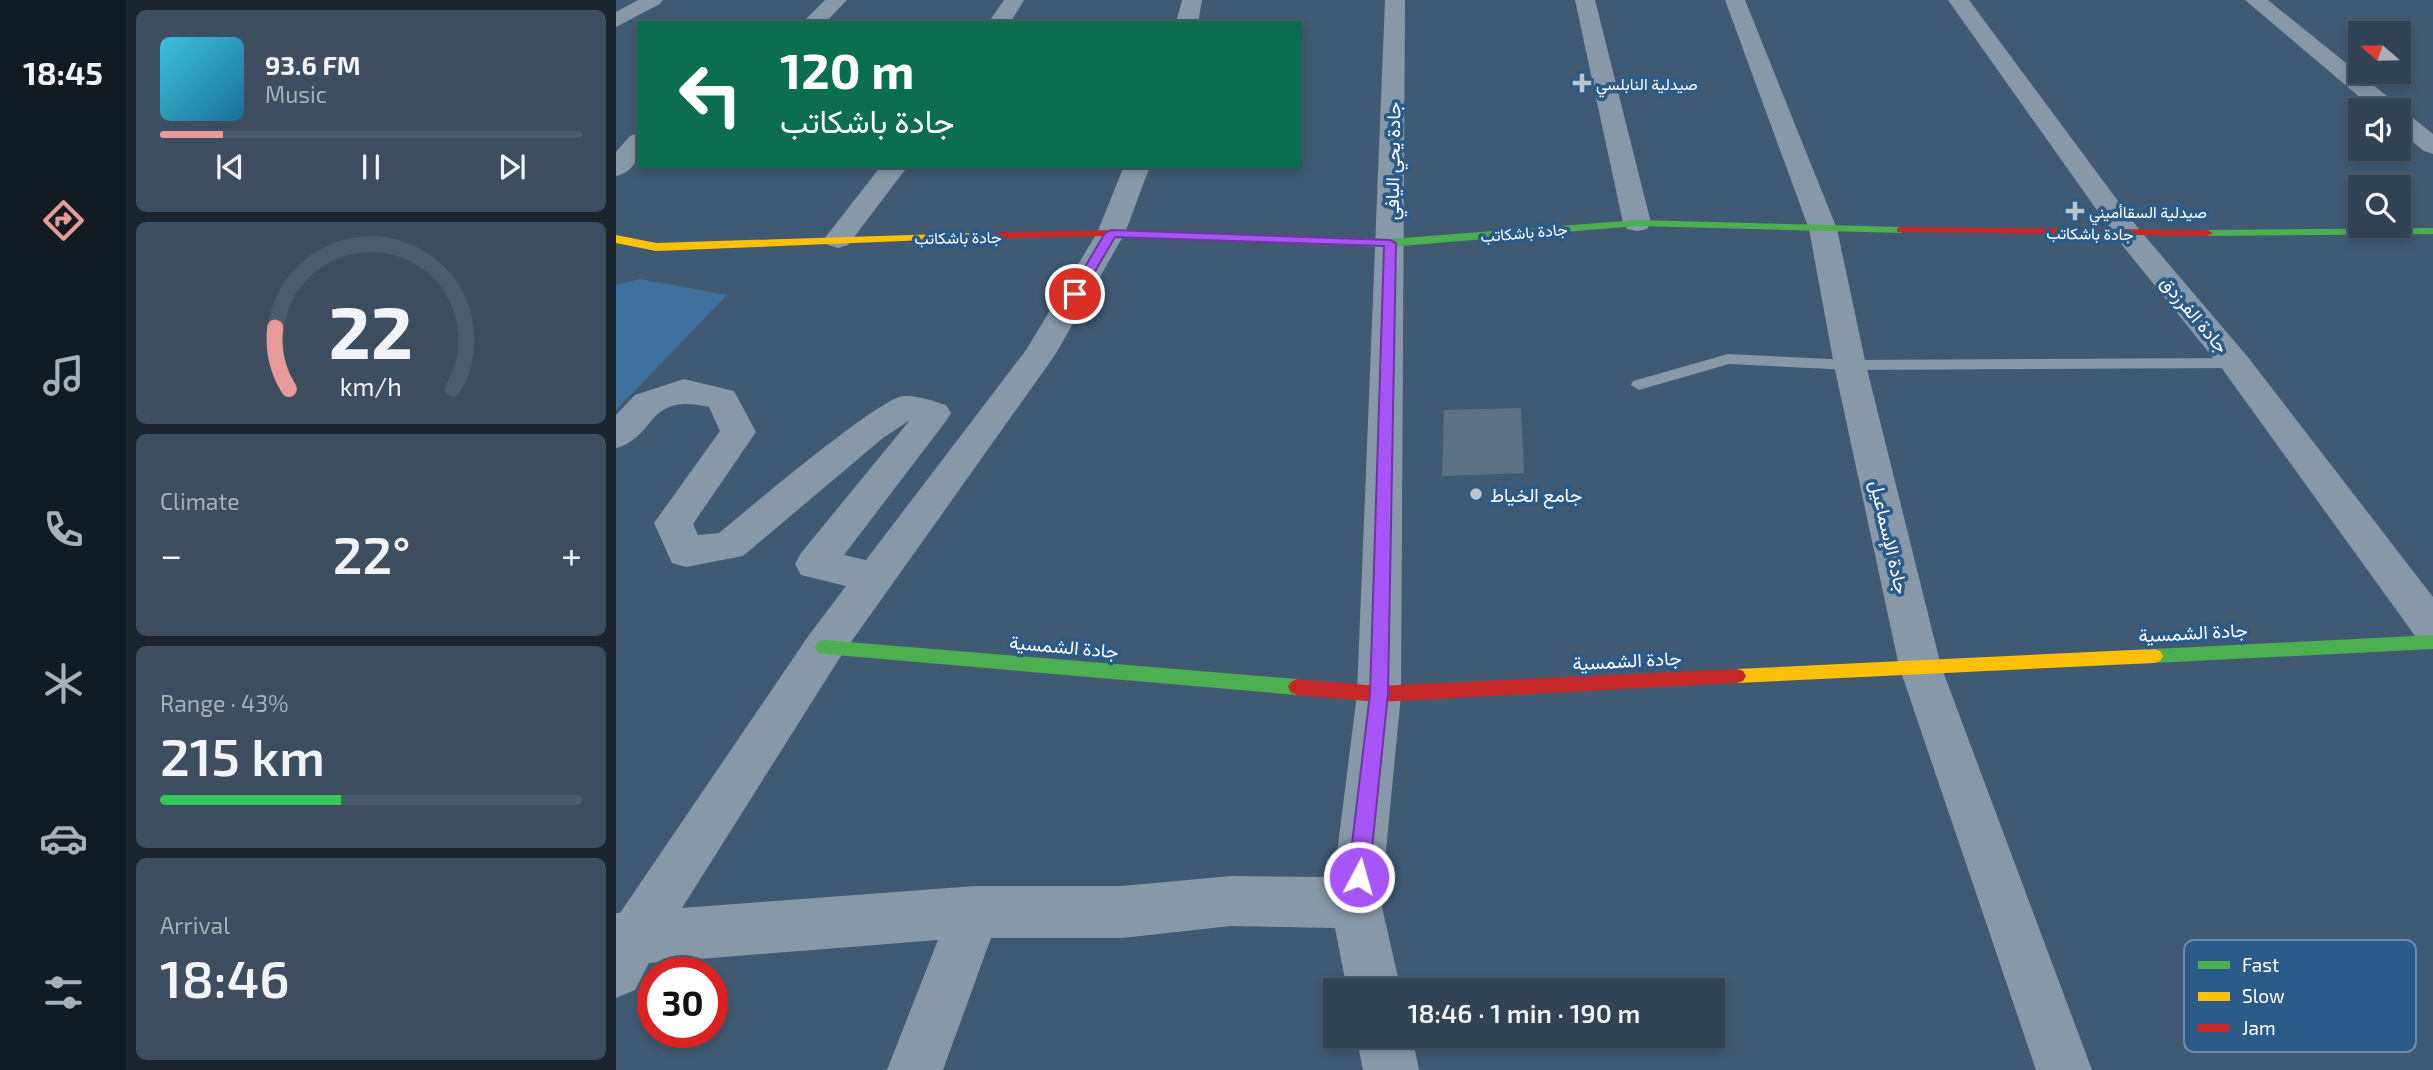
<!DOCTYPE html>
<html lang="en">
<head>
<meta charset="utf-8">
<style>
	:root { --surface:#304456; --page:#3c4e60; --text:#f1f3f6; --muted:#a8b0b9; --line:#4b5c6c; --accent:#e69b98 }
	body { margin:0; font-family:"Exo 2",Vazirmatn,sans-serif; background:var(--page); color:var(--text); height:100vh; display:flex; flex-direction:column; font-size:26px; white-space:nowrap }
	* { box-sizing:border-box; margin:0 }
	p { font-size:23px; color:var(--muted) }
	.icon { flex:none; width:38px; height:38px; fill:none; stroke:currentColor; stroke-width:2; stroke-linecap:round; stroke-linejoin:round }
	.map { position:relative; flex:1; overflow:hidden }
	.drawer { display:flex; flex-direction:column; gap:10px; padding:10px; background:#1a252f; width:490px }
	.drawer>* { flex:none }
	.hud { position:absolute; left:21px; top:21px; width:665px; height:147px; border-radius:0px; box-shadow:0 4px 10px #0003,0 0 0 2px var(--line); background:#0b6e4f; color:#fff; overflow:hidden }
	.needle { width:46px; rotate:290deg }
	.tools { position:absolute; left:1732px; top:21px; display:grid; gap:14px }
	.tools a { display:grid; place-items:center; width:63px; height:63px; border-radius:0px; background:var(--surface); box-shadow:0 4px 10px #0003,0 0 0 2px var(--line); font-size:35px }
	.speed { position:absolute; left:21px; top:957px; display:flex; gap:14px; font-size:35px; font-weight:700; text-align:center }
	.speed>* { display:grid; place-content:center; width:91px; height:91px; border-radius:50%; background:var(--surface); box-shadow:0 4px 10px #0003,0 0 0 2px var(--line); line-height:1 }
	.speed .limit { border:10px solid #d22; background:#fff; color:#111 }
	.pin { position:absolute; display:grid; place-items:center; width:60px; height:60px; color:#fff; margin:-30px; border:4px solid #fff; border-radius:50%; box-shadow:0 2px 7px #0007 }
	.me { position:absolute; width:77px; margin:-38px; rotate:6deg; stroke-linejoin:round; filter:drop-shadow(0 0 5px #0008) }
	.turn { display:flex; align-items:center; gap:24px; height:147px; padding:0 28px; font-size:32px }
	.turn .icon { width:91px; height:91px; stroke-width:2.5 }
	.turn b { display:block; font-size:49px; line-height:60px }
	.big { font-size:52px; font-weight:600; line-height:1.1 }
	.drawer .widget { flex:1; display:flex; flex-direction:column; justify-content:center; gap:10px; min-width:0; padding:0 24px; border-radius:10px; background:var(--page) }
	.drawer .dial { align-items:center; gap:0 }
	.dial svg { height:182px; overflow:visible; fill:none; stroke:var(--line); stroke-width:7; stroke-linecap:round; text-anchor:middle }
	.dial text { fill:var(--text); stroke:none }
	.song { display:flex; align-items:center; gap:21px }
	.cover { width:84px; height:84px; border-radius:10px; background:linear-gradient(135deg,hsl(190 70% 55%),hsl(200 70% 35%)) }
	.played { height:7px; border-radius:4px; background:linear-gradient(90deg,var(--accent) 15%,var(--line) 15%) }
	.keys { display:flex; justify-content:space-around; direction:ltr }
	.heat { display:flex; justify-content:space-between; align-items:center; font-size:38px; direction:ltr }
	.charge { height:10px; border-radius:5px; background:linear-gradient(90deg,#34c759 43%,var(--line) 0) }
	.trip { position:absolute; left:707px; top:978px; width:402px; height:70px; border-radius:0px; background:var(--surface); box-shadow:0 4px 10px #0003,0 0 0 2px var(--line); font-weight:600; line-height:70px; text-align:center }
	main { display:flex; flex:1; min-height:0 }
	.menu { display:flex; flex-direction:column; width:126px; justify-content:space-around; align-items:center; background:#131b22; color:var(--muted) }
	.menu .icon { width:49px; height:49px }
	.menu .on { color:var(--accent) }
	.menu b { font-size:32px; color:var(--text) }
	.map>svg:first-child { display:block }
</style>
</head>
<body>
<main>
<nav class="menu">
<b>18:45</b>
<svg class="icon on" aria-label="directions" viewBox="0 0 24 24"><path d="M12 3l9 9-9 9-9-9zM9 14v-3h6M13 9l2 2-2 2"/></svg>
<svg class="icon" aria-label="music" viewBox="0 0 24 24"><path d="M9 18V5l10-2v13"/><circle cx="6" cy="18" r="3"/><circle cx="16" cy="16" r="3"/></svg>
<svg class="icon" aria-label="phone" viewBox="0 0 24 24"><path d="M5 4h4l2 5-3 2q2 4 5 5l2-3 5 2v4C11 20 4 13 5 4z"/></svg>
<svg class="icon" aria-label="climate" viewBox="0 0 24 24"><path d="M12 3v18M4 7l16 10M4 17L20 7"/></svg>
<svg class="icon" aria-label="car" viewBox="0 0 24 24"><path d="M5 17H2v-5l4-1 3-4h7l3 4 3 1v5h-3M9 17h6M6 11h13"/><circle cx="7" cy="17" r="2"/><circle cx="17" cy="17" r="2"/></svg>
<svg class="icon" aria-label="filters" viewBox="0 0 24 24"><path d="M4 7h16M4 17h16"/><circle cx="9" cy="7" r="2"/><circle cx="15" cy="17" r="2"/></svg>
</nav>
<section class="drawer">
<div class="widget">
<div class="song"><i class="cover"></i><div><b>93.6 FM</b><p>Music</p></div></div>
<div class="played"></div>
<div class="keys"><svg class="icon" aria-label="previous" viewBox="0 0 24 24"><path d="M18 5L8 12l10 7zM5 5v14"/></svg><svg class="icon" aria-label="pause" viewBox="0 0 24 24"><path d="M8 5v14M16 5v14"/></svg><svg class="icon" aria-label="next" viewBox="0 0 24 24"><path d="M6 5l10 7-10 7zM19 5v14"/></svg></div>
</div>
<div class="widget dial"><svg viewBox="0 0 100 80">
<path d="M14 69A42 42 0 1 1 86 69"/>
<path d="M14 69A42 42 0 0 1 8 42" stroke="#e69b98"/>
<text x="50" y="56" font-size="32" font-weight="700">22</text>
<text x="50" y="72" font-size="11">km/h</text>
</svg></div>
<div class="widget"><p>Climate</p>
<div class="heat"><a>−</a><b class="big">22°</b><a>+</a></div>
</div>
<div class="widget"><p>Range · 43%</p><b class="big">215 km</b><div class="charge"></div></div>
<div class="widget"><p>Arrival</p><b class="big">18:46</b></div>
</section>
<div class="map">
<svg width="1817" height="1070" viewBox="0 0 1817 1070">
	<rect width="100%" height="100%" fill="#405a73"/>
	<polygon fill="#40719d" points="24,279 111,295 0,410 0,285"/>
	<polygon fill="#5d7285" points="905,408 908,473 826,476 828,410"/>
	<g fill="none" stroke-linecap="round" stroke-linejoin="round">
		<polygon fill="#8798a8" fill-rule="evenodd" points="1112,354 1234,360 1619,358 1627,363 1619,368 1234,370 1113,364 1023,390 1015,385 1017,381"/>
		<g fill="#8798a8" fill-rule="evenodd">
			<polygon points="22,0 47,0 44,4 0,27 0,12"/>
			<polygon points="209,0 231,0 209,23 186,23"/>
			<polygon points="388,0 408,0 394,23 372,23"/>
			<polygon points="566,0 586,0 582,23 560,23"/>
			<path d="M769,0H789L785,694L765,903L785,990H731L719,928L615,926L506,938H375L327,1070H271L322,940L33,963L19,990L0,998V913H4L193,635L230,586L185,575L179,564L185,553L294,420L267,438L127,556L70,567L56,563L38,523L104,431L93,407C29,392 42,436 0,448V415L19,395L68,379L118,391L140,432L77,524L82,535L103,533C130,511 265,396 288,396C301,395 318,401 330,405L335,413L330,421L228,555L250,560L410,350L481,233L508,166H534L509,233L439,355L223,659L66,908L359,886H506L615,876L718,877L741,694Z"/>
			<polygon points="959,0 979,0 1035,223 1031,229 1021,231 1011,229 1007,223"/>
			<polygon points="1109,0 1129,0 1221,229 1250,365 1325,666 1476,1070 1420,1070 1283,666 1218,365 1193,229"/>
			<polygon points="1332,0 1353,0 1522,228 1631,356 1817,597 1817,645 1802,640 1607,370 1502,240"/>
			<polygon points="1629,0 1652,0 1782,105 1784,112 1792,114 1817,134 1817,154 1808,151 1783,131 1783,110 1759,110"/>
			<path d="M23,133C23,153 23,170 0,176V152L14,136Z"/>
			<polygon points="265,166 292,166 232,245 222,248 212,245 208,239"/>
			<polygon points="740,1036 796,1036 803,1070 747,1070"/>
		</g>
		<g fill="#4caf50" fill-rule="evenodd">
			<polygon points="1021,220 1285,227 1291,230 1285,233 1021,226 774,247 744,246 738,242 744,238 774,239"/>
			<polygon points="1817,228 1817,234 1591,236 1585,233 1591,230"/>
			<polygon points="1817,635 1817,649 1538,663 1532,661 1529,656 1532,651 1538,649"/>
			<polygon points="208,640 681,679 687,682 690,687 687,692 681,695 208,654 202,652 199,647 202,642"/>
		</g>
		<g fill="#ffc107" fill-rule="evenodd">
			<polygon points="357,233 361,234 361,238 40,251 0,243 0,235 40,243"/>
			<polygon points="1538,649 1544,651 1547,656 1544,661 1538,663 1121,683 1115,681 1112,676 1115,671 1121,669"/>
		</g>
		<g fill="#c62828" fill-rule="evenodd">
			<polygon points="1285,227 1591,230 1597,233 1591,236 1281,232 1281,228"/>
			<polygon points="495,230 744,238 750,242 744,246 495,236 357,239 351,236 357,233"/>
			<polygon points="1121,669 1127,671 1130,676 1127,681 1121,683 763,702 681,695 675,692 672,687 675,682 681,679 763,686"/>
		</g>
	</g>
	<polygon fill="#a855f7" stroke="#6d37a1" stroke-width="2" points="495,230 774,240 780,243 772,694 753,877 750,884 743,887 735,884 732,877 754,694 768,246 499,237 464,297 455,297 453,294 489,233"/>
	<g fill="#bcc5ce" stroke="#2b5b88" stroke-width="2.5">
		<path d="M962.5 72.5h7v7h7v7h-7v7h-7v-7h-7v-7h7z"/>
		<path d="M1455.5 200.5h7v7h7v7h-7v7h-7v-7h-7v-7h7z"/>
		<circle cx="860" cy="494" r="7"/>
	</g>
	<g text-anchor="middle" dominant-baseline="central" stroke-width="7" stroke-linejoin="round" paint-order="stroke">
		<g font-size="16" fill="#fff" stroke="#2b5b88" text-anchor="start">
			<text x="980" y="83">صيدلية النابلسي</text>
			<text x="1473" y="211">صيدلية السقاأميني</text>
		</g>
		<g font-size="16" fill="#fff" stroke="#2b5b88">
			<text transform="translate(908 232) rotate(-5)">جادة باشكاتب</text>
			<text transform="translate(1474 233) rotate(1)">جادة باشكاتب</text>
			<text transform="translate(342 237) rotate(-1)">جادة باشكاتب</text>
		</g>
		<g font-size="19" fill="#fff" stroke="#2b5b88">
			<text transform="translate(776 161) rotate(-89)">جادة يحي اليافي</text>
			<text transform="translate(1579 314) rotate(50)">جادة الفرزدق</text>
			<text transform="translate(1274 537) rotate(77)">جادة الإسماعيل</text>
			<text transform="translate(1577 632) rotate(-3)">جادة الشمسية</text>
			<text transform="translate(448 646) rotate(5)">جادة الشمسية</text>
			<text transform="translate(1011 660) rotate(-3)">جادة الشمسية</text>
		</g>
		<g font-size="19" fill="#fff" stroke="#2b5b88" text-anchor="start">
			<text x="874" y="494">جامع الخياط</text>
		</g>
	</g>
	<rect x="1568" y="940" width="232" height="112" rx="10" fill="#2b5b88" stroke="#6b8cac" stroke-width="2"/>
	<rect x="1582" y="961" width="32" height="8" fill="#4caf50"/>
	<rect x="1582" y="992" width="32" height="9" fill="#ffc107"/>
	<rect x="1582" y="1024" width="32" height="8" fill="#c62828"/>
	<g font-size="19" fill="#fff">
		<text x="1626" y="972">Fast</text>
		<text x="1626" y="1003">Slow</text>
		<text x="1626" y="1035">Jam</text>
	</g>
</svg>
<div class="tools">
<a><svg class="needle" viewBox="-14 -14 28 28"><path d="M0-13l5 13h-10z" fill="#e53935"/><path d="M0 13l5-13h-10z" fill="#a8b0b9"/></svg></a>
<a><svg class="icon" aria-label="sound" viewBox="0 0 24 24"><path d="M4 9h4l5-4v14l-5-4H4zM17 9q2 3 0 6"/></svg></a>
<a><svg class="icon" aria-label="search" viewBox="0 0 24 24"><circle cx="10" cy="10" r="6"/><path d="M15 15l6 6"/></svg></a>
</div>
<div class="speed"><div class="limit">30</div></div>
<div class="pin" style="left:459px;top:294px;background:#d93025"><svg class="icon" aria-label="arrive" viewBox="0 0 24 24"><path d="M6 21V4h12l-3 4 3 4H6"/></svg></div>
<svg class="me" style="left:743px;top:877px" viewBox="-20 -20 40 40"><circle r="17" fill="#a855f7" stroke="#fff" stroke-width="3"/><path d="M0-11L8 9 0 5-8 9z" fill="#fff"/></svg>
<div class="trip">18:46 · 1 min · 190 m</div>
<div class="hud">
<div class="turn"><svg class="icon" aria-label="left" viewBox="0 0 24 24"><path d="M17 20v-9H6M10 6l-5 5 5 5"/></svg><div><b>120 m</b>جادة باشكاتب</div></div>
</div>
</div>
</main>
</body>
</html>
